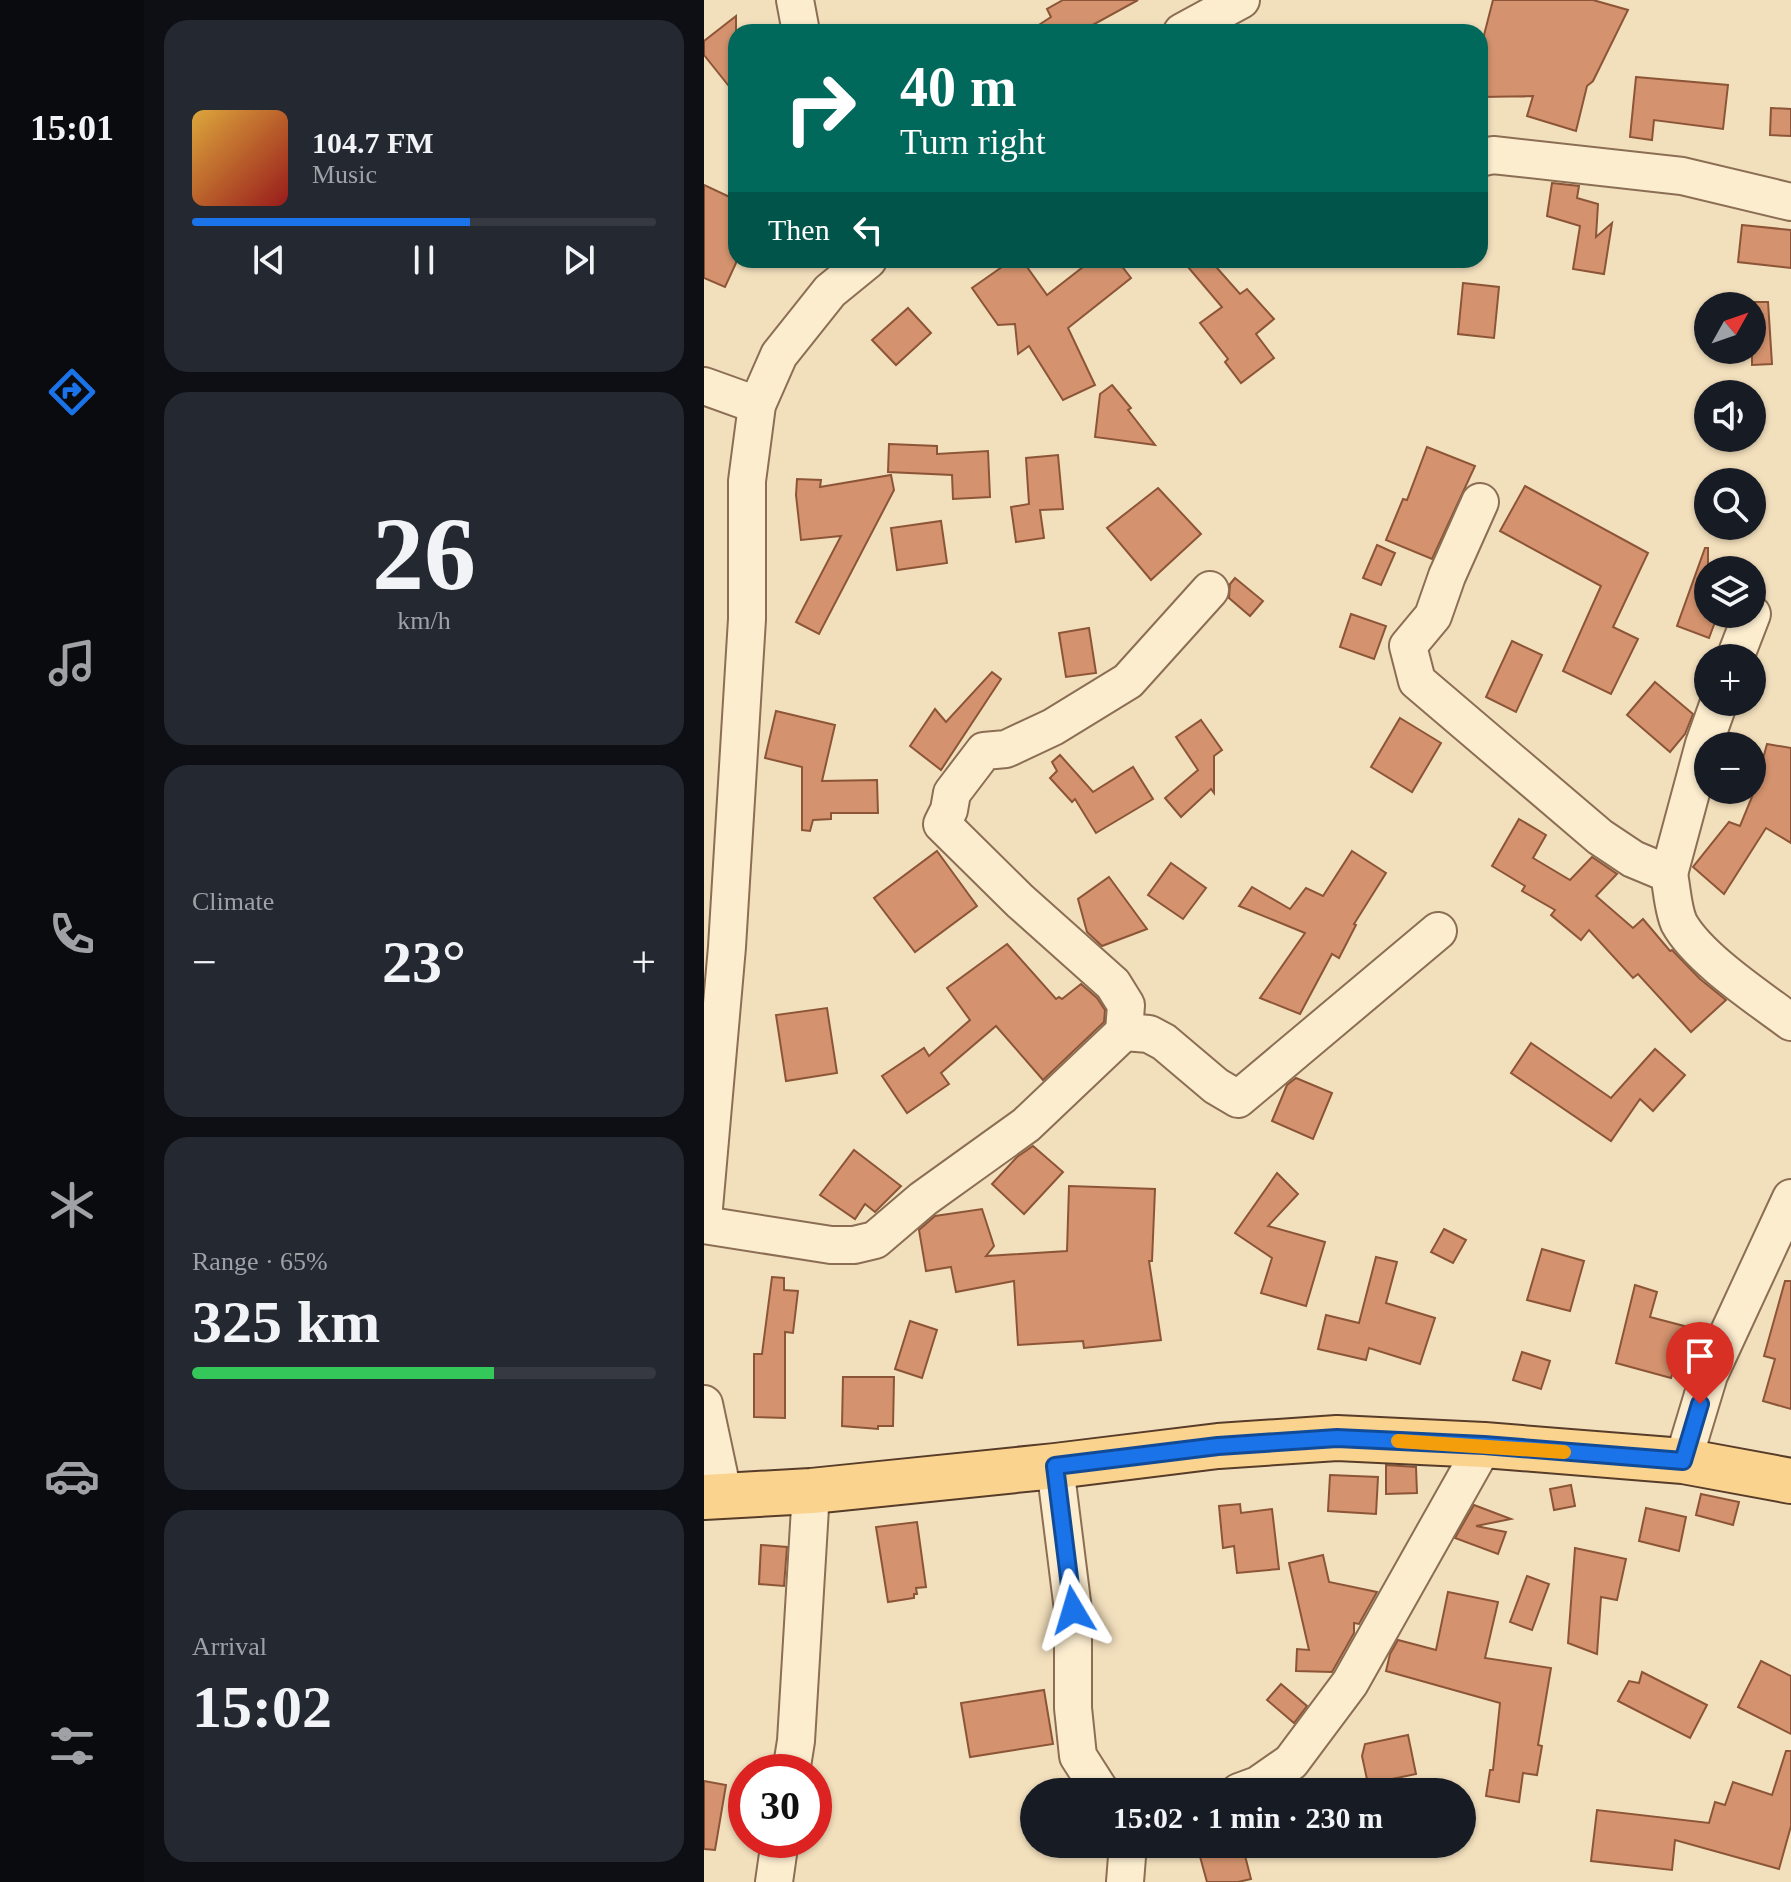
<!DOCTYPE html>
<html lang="en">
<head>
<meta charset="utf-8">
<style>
	:root { --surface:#171b24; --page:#242831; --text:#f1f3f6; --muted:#9ea1a6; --line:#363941; --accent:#1a73e8 }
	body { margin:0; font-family:Georgia,serif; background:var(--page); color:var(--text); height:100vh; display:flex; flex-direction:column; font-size:30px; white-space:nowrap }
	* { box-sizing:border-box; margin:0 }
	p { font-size:26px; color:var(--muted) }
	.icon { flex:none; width:44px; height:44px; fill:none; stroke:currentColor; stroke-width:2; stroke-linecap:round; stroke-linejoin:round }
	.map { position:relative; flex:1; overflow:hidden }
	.panel { display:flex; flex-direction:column; gap:20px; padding:20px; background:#0d0f14; width:560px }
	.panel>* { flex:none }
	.guide { position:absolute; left:24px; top:24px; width:760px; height:244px; border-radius:24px; box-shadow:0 2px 6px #0004; background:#00695c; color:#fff; overflow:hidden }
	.needle { width:52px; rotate:50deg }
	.tools { position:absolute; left:990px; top:292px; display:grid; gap:16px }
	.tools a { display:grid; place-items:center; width:72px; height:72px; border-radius:50%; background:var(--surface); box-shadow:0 2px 6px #0004; font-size:40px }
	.speed { position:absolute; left:24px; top:1754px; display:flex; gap:16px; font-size:40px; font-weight:700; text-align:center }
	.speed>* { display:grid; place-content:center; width:104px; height:104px; border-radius:50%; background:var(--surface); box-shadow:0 2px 6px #0004; line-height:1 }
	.speed .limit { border:12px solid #d22; background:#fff; color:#111 }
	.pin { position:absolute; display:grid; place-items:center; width:68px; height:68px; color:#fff; margin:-82px -34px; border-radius:50% 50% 50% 0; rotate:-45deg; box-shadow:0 0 8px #0007 }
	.pin .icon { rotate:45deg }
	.me { position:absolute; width:88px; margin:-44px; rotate:353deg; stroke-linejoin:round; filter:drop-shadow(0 0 6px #0008) }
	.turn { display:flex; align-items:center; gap:28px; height:168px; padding:0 40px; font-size:36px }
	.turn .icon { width:104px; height:104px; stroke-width:2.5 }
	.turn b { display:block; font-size:56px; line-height:68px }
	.then { display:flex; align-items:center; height:76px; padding:0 40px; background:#0003; gap:16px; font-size:30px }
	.big { font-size:60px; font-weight:700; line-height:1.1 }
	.panel .tile { flex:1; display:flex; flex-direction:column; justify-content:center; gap:12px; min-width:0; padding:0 28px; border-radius:24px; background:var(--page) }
	.panel .dial { align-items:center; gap:0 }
	.dial b { font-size:104px; line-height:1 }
	.song { display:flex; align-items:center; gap:24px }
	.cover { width:96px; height:96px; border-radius:12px; background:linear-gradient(135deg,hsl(40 70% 55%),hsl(0 70% 35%)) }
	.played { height:8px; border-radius:4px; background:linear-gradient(90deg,var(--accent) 60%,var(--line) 60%) }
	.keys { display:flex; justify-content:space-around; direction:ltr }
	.heat { display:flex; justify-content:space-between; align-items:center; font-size:44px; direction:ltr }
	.charge { height:12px; border-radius:6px; background:linear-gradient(90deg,#34c759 65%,var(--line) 0) }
	.trip { position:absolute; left:316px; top:1778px; width:456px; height:80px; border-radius:40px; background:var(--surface); box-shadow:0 2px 6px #0004; font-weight:700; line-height:80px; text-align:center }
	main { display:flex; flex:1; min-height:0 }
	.tab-bar { display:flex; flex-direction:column; width:144px; justify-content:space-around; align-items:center; background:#090b0e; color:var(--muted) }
	.tab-bar .icon { width:56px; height:56px }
	.tab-bar .current { color:var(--accent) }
	.tab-bar b { font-size:36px; color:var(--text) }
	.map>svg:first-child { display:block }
</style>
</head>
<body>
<main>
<nav class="tab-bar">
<b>15:01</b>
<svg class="icon current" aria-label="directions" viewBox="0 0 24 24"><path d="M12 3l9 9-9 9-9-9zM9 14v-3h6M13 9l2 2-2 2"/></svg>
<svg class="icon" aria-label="music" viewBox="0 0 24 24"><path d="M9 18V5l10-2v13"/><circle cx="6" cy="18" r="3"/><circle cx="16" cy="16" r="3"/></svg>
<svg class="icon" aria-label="phone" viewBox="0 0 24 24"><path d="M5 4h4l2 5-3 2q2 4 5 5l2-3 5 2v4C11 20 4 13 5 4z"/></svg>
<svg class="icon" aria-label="climate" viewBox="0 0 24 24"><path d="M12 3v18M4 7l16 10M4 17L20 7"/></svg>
<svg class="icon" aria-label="car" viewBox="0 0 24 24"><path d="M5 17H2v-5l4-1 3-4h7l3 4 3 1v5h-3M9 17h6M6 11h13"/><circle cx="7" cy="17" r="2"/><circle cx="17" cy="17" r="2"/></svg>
<svg class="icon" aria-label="filters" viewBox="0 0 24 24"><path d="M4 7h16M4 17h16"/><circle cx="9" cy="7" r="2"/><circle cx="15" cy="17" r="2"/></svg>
</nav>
<section class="panel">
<div class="tile">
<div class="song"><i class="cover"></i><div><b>104.7 FM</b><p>Music</p></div></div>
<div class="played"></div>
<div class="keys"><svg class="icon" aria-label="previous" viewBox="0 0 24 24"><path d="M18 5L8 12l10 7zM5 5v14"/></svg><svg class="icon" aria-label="pause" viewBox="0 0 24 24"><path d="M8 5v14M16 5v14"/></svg><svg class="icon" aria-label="next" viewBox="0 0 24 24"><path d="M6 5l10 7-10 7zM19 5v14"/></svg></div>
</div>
<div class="tile dial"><b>26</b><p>km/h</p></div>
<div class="tile"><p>Climate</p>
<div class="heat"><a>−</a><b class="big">23°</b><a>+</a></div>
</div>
<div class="tile"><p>Range · 65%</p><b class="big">325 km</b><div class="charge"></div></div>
<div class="tile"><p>Arrival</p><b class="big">15:02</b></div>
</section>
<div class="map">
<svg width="1087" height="1882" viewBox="0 0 1087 1882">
	<rect width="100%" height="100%" fill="#f2dfbc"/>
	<g fill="#d4936e" stroke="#8c5537" stroke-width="2">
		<polygon points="359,0 434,0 376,32 324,32 347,17 343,9"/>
		<polygon points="789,0 889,0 924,10 889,81 883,86 872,131 823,116 829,96 776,97 776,39 779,39"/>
		<polygon points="32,16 32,95 0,55 0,41"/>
		<polygon points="932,77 1024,85 1019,129 950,120 948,140 926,137"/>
		<polygon points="1067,108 1087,109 1087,136 1066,135"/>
		<polygon points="848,183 875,186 873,198 894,204 892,237 908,223 900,274 869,269 876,226 843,216"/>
		<polygon points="0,185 32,200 32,263 21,287 0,278"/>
		<polygon points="1038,225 1087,230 1087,268 1034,262"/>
		<polygon points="308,260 318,260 343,295 388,260 413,260 427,278 364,328 391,385 359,400 325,346 314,354 311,324 294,325 268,288"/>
		<polygon points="478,260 506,260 536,294 543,289 570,319 552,334 570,358 537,383 521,362 524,359 496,323 518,307"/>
		<polygon points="759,283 795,287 790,338 754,334"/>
		<polygon points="1048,302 1064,302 1068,364 1048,365"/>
		<polygon points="204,308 227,333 192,365 168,340"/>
		<polygon points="408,385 427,408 424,410 451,445 391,437 396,394"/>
		<polygon points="185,444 233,446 233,454 284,451 286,497 249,499 248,475 184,472"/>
		<polygon points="723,447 771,466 728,559 682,540 699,499 703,500"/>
		<polygon points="354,455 359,509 336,510 340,538 312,542 307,507 325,504 322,458"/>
		<polygon points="187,475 190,490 115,634 92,622 137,536 97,540 92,495 93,479 117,480 116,487"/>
		<polygon points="821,486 944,553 909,627 934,639 907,694 859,671 897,586 796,531"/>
		<polygon points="454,488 497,534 447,580 403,528"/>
		<polygon points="237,521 243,563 193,570 187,528"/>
		<polygon points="673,545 691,553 677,585 659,578"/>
		<polygon points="1001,548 1004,548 1004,614 1014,614 1005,638 973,626"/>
		<polygon points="531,578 559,601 546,616 525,598 526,584"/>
		<polygon points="647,614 682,626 670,659 636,647"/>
		<polygon points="385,628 392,673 362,677 355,633"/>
		<polygon points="808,641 838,655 812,712 782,697"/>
		<polygon points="288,672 297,679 237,770 206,746 231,709 242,722"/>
		<polygon points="951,682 989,714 981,734 966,752 923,715"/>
		<polygon points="72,711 131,725 118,781 173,780 174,813 127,813 127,819 109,820 106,831 98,830 98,767 61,758"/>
		<polygon points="696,718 737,743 708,792 667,767"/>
		<polygon points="497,720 518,750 510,756 510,793 507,789 477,817 461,798 494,770 472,737"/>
		<polygon points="1063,744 1087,748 1087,843 1062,828 1020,894 989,867 1025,822 1036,826 1050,792"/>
		<polygon points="356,755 389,792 429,767 449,799 392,833 371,799 368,802 346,778 353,771 348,762"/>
		<polygon points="815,819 842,835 829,858 866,880 888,857 913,874 892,896 929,928 939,919 966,951 968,950 996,979 1022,1000 987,1032 934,974 929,978 885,930 877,940 847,915 851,910 818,891 821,886 788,866"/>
		<polygon points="233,851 273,906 211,952 170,898"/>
		<polygon points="648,851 682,873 650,924 652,925 635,958 628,954 596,1014 556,998 601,933 535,906 548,887 586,909 602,888 619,896"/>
		<polygon points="467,863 502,888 479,919 444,895"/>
		<polygon points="405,877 443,929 398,946 383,932 374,899"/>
		<polygon points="303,944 352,999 355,997 358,999 377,984 393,998 401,1010 400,1022 339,1080 292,1026 237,1073 245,1084 203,1113 178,1076 220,1048 225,1056 266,1020 243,988"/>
		<polygon points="123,1008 133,1073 82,1081 72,1015"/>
		<polygon points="827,1043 907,1098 951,1049 981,1075 949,1111 936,1099 907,1141 807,1073"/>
		<polygon points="592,1078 628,1093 609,1139 568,1121 583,1085"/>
		<polygon points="329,1146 359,1172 320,1214 288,1184 313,1157"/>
		<polygon points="150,1150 197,1186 171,1212 161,1204 151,1219 116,1195"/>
		<polygon points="573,1173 594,1194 564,1226 621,1242 602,1306 557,1293 568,1258 531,1233"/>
		<polygon points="365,1186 451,1189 448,1261 445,1261 457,1340 380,1348 379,1341 314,1345 310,1281 252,1292 247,1267 222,1271 215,1230 231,1216 278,1209 290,1246 282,1256 363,1251"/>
		<polygon points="740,1229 762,1240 749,1263 727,1252"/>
		<polygon points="838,1249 880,1261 866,1311 823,1300"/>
		<polygon points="672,1257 693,1262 682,1303 731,1318 716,1364 665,1348 662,1360 614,1349 622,1315 655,1323"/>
		<polygon points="68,1277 80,1278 80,1290 94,1291 89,1333 81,1332 81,1418 50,1417 50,1354 58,1354"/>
		<polygon points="1081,1281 1087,1281 1087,1409 1059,1401 1071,1359 1060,1356"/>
		<polygon points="931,1285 953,1292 946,1317 984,1327 967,1378 912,1363"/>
		<polygon points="206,1321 233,1330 218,1378 191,1369"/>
		<polygon points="818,1352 846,1361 837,1389 809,1380"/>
		<polygon points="139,1377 190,1377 189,1426 174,1426 174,1429 138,1426"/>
		<polygon points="682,1465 712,1467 713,1493 682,1494"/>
		<polygon points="626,1475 674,1477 672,1514 624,1511"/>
		<polygon points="867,1485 871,1506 850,1510 846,1489"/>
		<polygon points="997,1494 1035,1502 1029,1525 992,1515"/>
		<polygon points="536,1504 537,1513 568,1509 575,1569 533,1573 530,1546 519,1548 515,1506"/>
		<polygon points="770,1505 807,1519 772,1526 802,1532 794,1554 751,1538"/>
		<polygon points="942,1508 982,1517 975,1551 935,1541"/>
		<polygon points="213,1522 222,1587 212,1588 213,1594 210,1594 210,1598 184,1602 172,1527"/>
		<polygon points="57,1545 83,1547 80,1586 55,1584"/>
		<polygon points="871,1548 922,1559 913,1600 897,1597 893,1654 864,1643"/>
		<polygon points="619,1555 625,1582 673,1592 655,1624 650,1623 650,1633 628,1672 592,1671 593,1649 605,1650 585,1563"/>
		<polygon points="823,1576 845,1584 828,1630 806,1622"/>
		<polygon points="744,1592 794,1602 781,1658 847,1668 834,1745 838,1746 833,1775 819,1773 815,1802 782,1796 786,1770 789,1770 796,1703 682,1671 686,1654 694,1640 732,1650"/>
		<polygon points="1057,1661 1087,1676 1087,1734 1034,1707"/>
		<polygon points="938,1672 1003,1705 986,1738 914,1701 925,1681 935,1683"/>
		<polygon points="577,1684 603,1706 590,1723 563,1700"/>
		<polygon points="340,1690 349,1744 266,1757 257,1703"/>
		<polygon points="704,1735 712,1774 664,1784 658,1756 661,1744"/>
		<polygon points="1082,1751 1087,1751 1087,1826 1075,1869 971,1840 968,1870 887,1861 893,1810 1005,1823 1011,1802 1021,1805 1029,1782 1068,1795"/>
		<polygon points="0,1781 22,1785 11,1850 0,1849"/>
		<polygon points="533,1844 538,1844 547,1879 534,1882 503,1882 495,1853"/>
	</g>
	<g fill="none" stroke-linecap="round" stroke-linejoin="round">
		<g stroke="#8b6e54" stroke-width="40">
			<g id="minor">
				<polyline points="91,0 97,32"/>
				<polyline points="478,32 537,0"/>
				<polyline points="776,158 789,155 978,176 1087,202"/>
				<polyline points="0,386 53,405"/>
				<path d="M776,502L743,576L729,616L704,646L713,681L896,837L929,859L965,874C968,889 969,910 975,923C994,958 1055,998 1087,1022"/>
				<polyline points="1031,658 1048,614"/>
				<polyline points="965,874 1000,744 1015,702"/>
				<polyline points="420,1032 422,1005 409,984 316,901 238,824 245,810 248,793 280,751 302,749 349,727 424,681 506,590"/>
				<polyline points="0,1208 23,947 43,619 43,481 53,405 75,355 126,291 164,260"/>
				<polyline points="0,1225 127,1245 150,1245 171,1240 219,1199 322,1125 420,1032 445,1034 460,1042 512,1086 534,1099 734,931"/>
				<polyline points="0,1404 20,1498"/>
				<polyline points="979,1461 1005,1375 1087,1198"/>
				<polyline points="351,1466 369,1610 369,1708 374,1756 397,1792"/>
				<polyline points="87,1772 92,1741 107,1491"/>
				<polyline points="535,1792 554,1785 587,1762 646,1683 780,1445"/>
				<polyline points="70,1882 76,1840"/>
				<polyline points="421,1882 424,1844"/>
			</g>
		</g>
		<g stroke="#573c29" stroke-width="48">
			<polyline id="major" points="0,1497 107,1491 351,1466 514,1446 633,1438 780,1445 979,1461 1087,1481"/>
		</g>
		<use href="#minor" stroke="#fcedcf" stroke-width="36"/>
		<use href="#major" stroke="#fad38f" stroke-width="44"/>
	</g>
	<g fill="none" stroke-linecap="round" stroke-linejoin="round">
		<g stroke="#114b97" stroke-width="20">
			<polyline id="route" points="369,1610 351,1466 514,1446 633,1438 780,1445 979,1461 996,1404"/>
		</g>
		<use href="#route" stroke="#1a73e8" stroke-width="14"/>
		<polyline stroke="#f59e0b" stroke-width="14" points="694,1441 860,1452"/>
	</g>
</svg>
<div class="tools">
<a><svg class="needle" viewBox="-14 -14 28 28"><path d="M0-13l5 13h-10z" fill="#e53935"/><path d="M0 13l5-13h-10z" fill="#9ea1a6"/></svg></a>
<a><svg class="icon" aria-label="sound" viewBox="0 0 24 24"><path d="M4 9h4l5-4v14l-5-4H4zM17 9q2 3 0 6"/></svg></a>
<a><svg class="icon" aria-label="search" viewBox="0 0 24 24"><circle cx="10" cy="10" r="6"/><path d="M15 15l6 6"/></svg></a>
<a><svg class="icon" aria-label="layers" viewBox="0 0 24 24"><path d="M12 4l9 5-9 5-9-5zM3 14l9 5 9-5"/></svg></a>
<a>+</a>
<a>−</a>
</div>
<div class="speed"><div class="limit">30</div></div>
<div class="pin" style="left:996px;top:1404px;background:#d93025"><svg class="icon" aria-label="arrive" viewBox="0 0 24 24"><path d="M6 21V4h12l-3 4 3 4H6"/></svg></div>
<svg class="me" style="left:369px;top:1610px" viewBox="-20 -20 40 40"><path d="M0-17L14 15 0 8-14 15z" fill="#1a73e8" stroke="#fff" stroke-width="4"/></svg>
<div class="trip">15:02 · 1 min · 230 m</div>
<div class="guide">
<div class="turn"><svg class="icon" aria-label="right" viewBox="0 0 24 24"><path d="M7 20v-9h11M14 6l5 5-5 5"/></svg><div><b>40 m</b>Turn right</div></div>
<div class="then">Then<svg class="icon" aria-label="left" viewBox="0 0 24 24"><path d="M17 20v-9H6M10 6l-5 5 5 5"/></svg></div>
</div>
</div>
</main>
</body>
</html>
